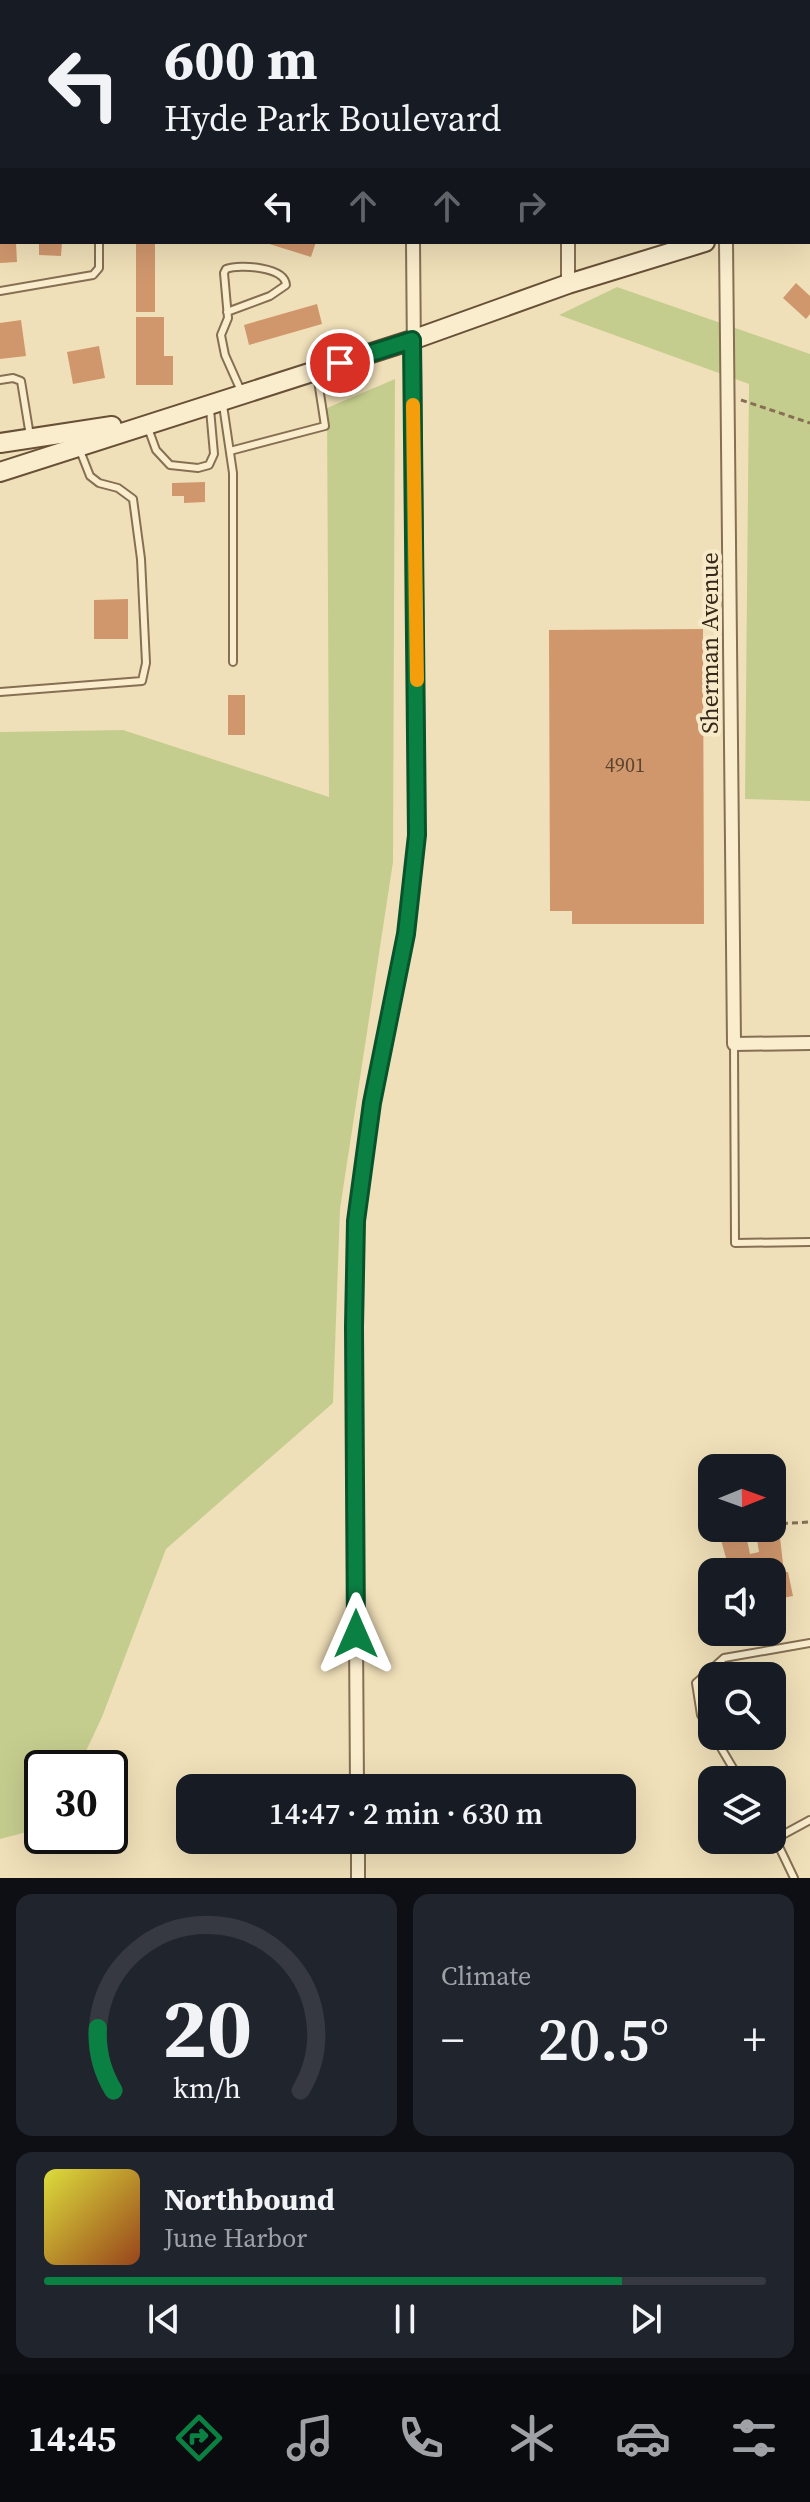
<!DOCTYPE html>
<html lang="en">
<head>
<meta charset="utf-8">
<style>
	:root { --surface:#171b24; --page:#20242c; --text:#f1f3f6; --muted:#9ea1a6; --line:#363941; --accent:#0b8043 }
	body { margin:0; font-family:"Source Serif 4",serif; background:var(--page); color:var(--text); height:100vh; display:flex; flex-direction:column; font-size:30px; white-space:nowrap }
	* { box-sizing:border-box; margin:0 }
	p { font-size:26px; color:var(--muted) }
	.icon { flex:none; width:44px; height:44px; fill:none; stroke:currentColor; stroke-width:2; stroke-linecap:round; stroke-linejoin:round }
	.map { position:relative; height:1878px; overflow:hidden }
	.sheet { display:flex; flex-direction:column; gap:16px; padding:16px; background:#0d0f14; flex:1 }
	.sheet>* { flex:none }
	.banner { position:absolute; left:0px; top:0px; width:810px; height:244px; box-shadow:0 8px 32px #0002; background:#171b24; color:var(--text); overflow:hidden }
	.needle { width:52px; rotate:89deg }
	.controls { position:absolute; left:698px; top:1454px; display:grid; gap:16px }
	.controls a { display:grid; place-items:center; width:88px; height:88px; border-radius:16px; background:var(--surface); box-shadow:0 8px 32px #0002; font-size:40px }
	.speed { position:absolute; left:24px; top:1750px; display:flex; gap:16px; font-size:40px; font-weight:700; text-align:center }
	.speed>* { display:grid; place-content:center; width:104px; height:104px; border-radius:50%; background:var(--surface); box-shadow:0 8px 32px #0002; line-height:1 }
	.speed .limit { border:4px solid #111; border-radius:12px; background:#fff; color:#111 }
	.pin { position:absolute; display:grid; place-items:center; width:68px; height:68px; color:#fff; margin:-34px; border:4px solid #fff; border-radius:50%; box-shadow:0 2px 8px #0007 }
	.me { position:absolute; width:88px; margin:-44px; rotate:0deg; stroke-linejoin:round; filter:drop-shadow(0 0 6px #0008) }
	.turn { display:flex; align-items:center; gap:28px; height:168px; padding:0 32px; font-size:36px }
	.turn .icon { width:104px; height:104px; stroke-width:2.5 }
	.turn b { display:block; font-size:56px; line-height:68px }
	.lanes { display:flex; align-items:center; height:76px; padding:0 32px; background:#0003; justify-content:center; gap:40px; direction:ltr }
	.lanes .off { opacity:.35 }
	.big { font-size:60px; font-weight:600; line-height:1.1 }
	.sheet .card { flex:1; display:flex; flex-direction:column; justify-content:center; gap:12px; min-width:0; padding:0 28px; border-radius:16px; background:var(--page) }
	.sheet .dial { align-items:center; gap:0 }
	.dial svg { height:208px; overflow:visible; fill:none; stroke:var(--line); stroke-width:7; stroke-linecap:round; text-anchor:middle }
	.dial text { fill:var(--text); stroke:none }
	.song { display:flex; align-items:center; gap:24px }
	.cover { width:96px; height:96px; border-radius:12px; background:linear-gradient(135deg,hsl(60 70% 55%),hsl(20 70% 35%)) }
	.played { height:8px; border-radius:4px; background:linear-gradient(90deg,var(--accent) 80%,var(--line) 80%) }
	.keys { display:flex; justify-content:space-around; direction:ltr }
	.heat { display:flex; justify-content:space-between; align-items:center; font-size:44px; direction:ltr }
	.sheet .tiles { flex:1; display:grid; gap:16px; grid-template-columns:1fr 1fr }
	.card:last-child { grid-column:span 2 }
	.trip { position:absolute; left:176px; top:1774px; width:460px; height:80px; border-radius:16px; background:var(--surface); box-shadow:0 8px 32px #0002; font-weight:600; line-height:80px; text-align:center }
	.dock { display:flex; height:128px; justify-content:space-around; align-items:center; background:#090b0e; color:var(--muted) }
	.dock .icon { width:56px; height:56px }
	.dock .active { color:var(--accent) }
	.dock b { font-size:36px; color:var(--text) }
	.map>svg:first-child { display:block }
</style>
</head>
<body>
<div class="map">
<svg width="810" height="1878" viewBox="0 0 810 1878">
	<rect width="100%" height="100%" fill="#f0e0b9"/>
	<g fill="#c5cd8e">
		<polygon points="617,287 810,354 810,801 745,799 749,384 559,315"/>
		<polygon points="395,379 393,862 340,1209 333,1403 166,1549 102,1717 78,1768 42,1768 42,1828 0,1839 0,732 123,730 329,797 327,408"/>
	</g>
	<g fill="#d0976d">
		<polygon points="0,242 16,242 17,262 0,263"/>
		<polygon points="39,242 62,242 61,256 39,255"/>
		<rect x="136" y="242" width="19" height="70"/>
		<polygon points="263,242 316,242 311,257"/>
		<polygon points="796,283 810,296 810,314 806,319 783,298"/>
		<polygon points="317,304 322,324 249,345 244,325"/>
		<polygon points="136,317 164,317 164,356 173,356 173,385 136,385"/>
		<polygon points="21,320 26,356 0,359 0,323"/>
		<polygon points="99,346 105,378 73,384 67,352"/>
		<polygon points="205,482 205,502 184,503 184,496 172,496 172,483"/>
		<polygon points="128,599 128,639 94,639 94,600"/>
		<polygon points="703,629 704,924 572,924 572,911 550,911 549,630"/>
		<rect x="228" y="695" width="17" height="40"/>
		<polygon points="779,1529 784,1572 788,1572 793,1596 772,1600 772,1572 730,1572 721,1540 746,1535 750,1554 759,1552 756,1534"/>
	</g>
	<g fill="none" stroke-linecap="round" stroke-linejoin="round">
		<g stroke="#866f53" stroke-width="10">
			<g id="service">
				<polyline points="408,0 410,2"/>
				<polyline points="0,39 2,40"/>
				<polyline points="0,291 93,275 99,268 99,242"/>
				<path d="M227,312L270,296L286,285C285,267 241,264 226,269L224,273L228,318L221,335L225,355L241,391"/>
				<polyline points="0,380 13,378 21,381 30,436"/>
				<polyline points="223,405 233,473 233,662"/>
				<polyline points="148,428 156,450 170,465 198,468 209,465 214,454 210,409"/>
				<polyline points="230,451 325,426 317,374"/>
				<polyline points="0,692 142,681 146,663 141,559 133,499 118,488 99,483 90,476 79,448"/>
				<polyline points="734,1044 735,1243 810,1242"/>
				<polyline points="712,1733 701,1715 696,1683 724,1658 810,1643"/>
				<polyline points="714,1736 740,1780"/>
				<polyline points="772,1832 794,1878"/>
				<polyline points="775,1839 810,1820"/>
			</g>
		</g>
		<g stroke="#866f53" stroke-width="16">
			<g id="minor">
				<polyline points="486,0 486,2"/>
				<polyline points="418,2 418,0"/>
				<polyline points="674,2 675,0"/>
				<polyline points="726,242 734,1044 810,1043"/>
				<polyline points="568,284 568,242"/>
				<polyline points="357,1788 354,1327 356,1221 372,1103 410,910 418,812 413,242"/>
				<polyline points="358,1840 358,1878"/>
			</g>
		</g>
		<g stroke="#685037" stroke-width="22">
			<g id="secondary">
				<polyline points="808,209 810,208"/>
				<polyline points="0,443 112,426"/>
				<polyline points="0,472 412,340 568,284 705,242"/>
			</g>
		</g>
		<g stroke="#866f53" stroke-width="3" stroke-dasharray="6 4" stroke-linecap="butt">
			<polyline points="741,400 810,423"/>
			<polyline points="772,1524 810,1522"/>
		</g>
		<use href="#service" stroke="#faedcd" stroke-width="6"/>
		<use href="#minor" stroke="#faedcd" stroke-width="12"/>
		<use href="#secondary" stroke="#faedcd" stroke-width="18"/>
	</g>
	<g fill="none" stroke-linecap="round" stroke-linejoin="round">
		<g stroke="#07532c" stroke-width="20">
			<polyline id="route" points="340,363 412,340 417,835 406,934 372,1103 356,1221 354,1327 356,1634"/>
		</g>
		<use href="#route" stroke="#0b8043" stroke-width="14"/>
		<polyline stroke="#f59e0b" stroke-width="14" points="413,405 417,680"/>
	</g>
	<g text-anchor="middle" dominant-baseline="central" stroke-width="8" stroke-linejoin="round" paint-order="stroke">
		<g font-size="20" fill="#5c432e">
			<text x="625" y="765">4901</text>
		</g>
		<g font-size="24" fill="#352719" stroke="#f7eac9">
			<text transform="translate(709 643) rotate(-90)">Sherman Avenue</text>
		</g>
	</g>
</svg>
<div class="controls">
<a><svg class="needle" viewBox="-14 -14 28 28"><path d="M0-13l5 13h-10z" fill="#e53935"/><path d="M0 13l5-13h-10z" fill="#9ea1a6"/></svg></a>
<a><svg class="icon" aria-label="sound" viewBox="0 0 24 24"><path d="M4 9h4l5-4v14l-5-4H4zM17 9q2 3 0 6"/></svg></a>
<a><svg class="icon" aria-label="search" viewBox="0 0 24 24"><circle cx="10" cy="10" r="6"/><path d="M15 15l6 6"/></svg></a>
<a><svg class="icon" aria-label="layers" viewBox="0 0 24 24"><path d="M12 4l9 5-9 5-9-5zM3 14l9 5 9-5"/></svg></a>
</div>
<div class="speed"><div class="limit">30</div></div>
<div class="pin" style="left:340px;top:363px;background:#d93025"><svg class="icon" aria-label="arrive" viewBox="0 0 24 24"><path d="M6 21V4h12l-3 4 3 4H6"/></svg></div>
<svg class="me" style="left:356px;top:1634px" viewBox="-20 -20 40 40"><path d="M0-17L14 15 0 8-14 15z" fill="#0b8043" stroke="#fff" stroke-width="4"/></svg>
<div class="trip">14:47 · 2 min · 630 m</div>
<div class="banner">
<div class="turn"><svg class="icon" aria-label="left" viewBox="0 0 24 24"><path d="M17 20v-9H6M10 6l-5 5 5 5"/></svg><div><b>600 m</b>Hyde Park Boulevard</div></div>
<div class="lanes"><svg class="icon" aria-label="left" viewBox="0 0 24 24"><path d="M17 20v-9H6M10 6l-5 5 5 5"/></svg><svg class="icon off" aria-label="ahead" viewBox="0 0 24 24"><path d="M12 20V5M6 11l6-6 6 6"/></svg><svg class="icon off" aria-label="ahead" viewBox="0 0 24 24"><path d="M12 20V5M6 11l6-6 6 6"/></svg><svg class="icon off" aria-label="right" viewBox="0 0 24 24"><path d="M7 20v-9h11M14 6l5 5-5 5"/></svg></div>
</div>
</div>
<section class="sheet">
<div class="tiles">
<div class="card dial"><svg viewBox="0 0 100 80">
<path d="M14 69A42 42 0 1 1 86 69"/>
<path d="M14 69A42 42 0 0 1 8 45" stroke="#0b8043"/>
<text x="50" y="56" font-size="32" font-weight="700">20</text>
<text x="50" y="72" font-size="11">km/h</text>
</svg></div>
<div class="card"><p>Climate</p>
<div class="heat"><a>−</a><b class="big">20.5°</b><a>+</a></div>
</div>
<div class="card">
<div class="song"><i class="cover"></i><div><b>Northbound</b><p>June Harbor</p></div></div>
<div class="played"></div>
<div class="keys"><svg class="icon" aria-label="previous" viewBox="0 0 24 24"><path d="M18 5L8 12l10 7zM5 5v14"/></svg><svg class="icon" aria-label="pause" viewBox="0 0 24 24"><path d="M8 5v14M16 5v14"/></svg><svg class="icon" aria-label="next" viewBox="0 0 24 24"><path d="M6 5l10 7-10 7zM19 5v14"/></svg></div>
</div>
</div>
</section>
<nav class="dock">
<b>14:45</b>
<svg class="icon active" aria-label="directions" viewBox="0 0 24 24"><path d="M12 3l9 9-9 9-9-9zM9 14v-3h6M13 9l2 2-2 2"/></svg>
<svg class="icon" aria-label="music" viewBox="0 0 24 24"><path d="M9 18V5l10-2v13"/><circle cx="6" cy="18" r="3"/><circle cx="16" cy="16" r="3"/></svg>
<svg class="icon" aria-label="phone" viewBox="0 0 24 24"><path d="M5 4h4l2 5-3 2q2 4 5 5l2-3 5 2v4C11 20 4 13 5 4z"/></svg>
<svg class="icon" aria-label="climate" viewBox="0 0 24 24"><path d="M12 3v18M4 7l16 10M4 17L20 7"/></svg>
<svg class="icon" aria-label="car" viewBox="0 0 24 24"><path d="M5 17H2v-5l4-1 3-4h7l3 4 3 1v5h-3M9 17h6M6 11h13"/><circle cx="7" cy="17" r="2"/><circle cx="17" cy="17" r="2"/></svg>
<svg class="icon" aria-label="filters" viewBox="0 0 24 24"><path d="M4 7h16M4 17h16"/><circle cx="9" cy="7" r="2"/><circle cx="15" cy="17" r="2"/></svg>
</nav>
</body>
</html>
